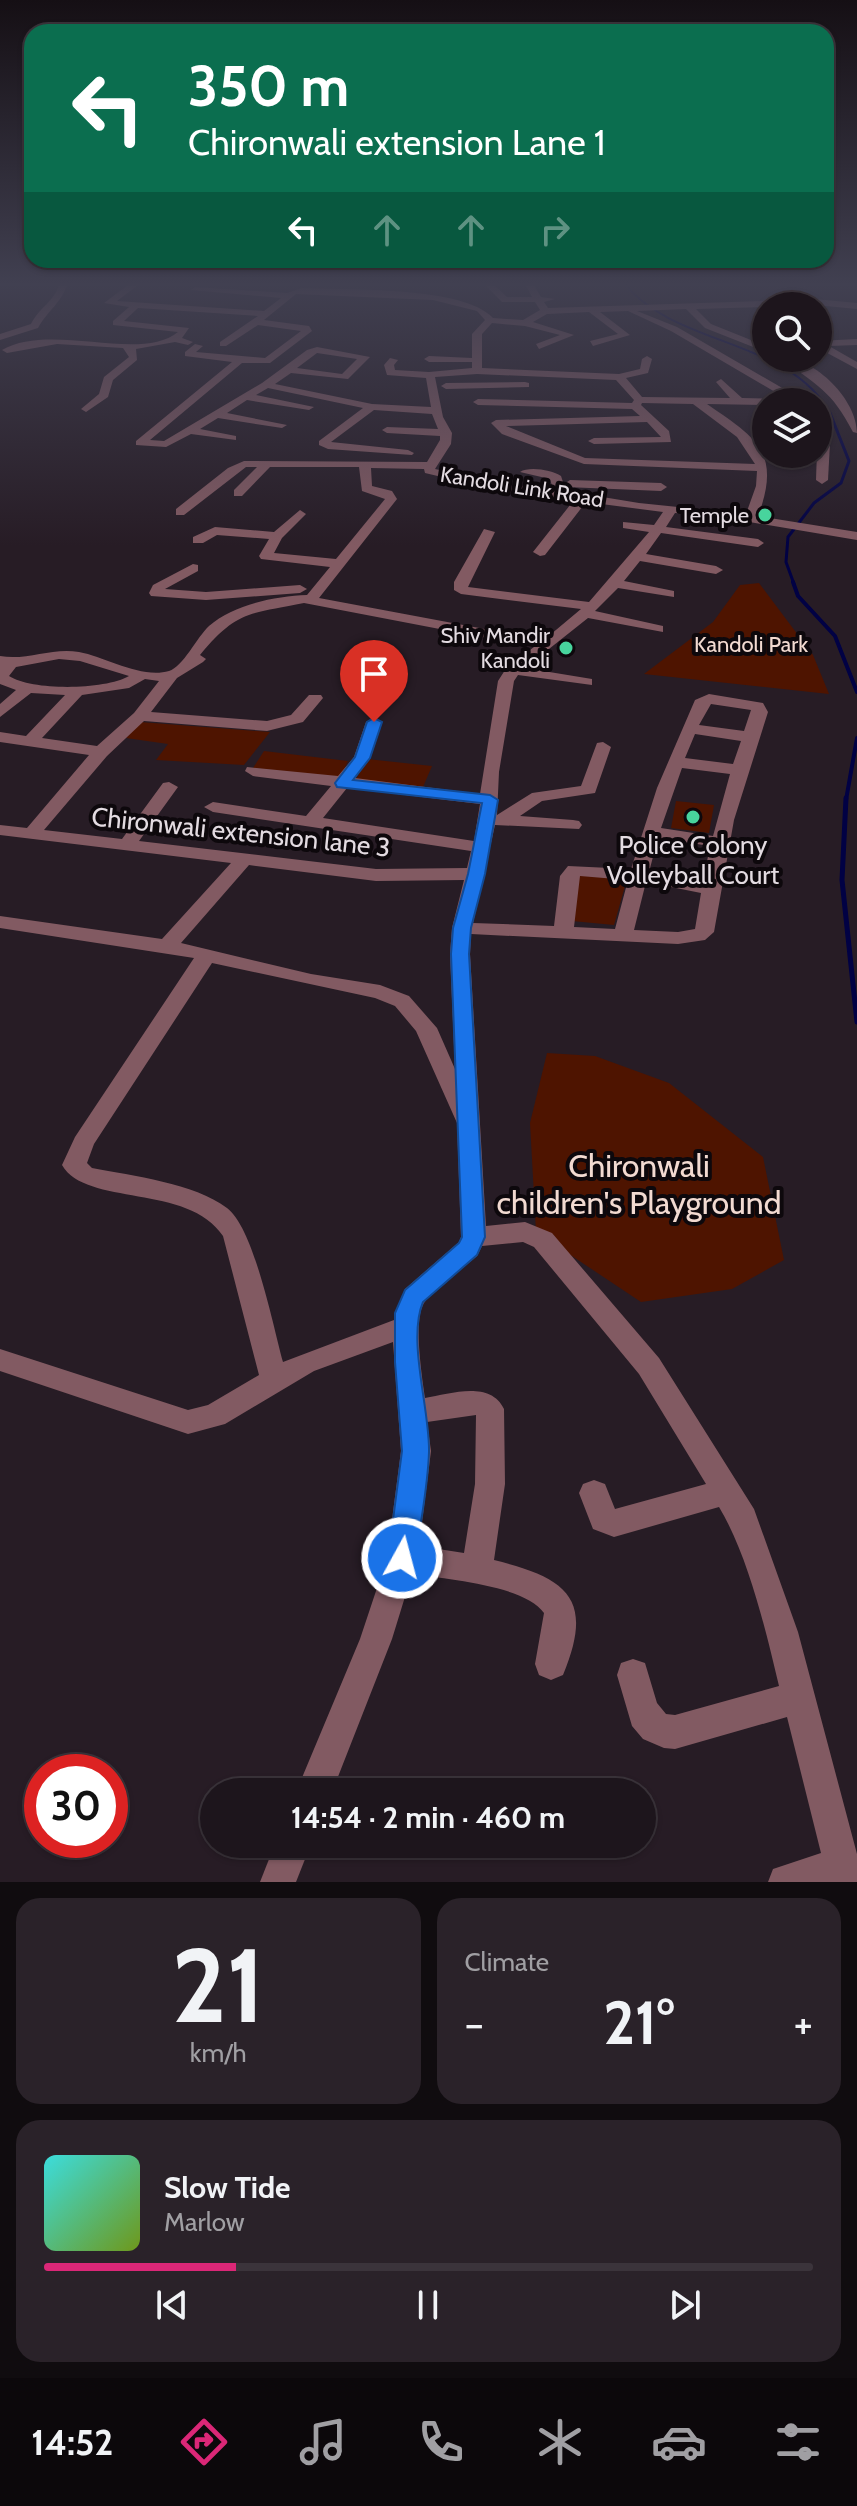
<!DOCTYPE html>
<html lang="en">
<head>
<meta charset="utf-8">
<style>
	:root { --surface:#1d151c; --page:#2a2229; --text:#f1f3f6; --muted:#a09fa3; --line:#3b343b; --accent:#db2777 }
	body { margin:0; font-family:Cabin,sans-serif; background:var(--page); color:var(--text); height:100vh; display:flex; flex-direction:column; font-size:30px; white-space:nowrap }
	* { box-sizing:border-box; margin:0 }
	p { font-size:26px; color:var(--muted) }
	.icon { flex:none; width:44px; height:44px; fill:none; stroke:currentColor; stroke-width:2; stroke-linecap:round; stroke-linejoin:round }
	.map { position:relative; height:1882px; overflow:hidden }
	.details { display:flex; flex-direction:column; gap:16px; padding:16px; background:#100c0f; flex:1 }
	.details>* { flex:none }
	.guide { position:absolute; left:24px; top:24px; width:810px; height:244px; border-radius:24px; box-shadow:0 2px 6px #0004,0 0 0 2px var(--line); background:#0b6e4f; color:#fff; overflow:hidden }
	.fabs { position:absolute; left:752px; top:292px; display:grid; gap:16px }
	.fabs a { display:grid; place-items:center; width:80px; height:80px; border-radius:50%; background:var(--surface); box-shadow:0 2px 6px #0004,0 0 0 2px var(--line); font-size:40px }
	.speed { position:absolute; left:24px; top:1754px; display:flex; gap:16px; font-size:40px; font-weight:700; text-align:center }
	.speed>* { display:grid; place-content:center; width:104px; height:104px; border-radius:50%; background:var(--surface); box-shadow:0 2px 6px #0004,0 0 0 2px var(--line); line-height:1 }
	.speed .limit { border:12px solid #d22; background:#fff; color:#111 }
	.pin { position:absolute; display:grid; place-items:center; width:68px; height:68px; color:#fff; margin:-82px -34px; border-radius:50% 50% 50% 0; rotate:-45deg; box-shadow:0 0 8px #0007 }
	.pin .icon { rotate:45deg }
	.me { position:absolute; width:88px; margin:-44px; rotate:7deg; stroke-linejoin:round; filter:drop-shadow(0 0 6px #0008) }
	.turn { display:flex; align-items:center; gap:28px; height:168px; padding:0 32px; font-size:36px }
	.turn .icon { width:104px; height:104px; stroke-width:2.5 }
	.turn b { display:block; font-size:56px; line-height:68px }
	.lanes { display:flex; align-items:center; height:76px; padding:0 32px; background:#0003; justify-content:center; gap:40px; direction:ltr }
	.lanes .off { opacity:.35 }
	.big { font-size:60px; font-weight:800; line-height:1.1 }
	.details .widget { flex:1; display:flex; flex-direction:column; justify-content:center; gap:12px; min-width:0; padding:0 28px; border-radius:24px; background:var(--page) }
	.details .dial { align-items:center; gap:0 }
	.dial b { font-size:104px; line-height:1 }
	.song { display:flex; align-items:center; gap:24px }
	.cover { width:96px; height:96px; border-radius:12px; background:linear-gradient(135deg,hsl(180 70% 55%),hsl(80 70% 35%)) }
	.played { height:8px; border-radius:4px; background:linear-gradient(90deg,var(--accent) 25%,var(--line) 25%) }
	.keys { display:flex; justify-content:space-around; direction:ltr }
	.heat { display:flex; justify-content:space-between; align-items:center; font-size:44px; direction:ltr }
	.details .tiles { flex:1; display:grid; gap:16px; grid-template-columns:1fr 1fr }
	.widget:last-child { grid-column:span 2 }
	.trip { position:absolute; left:200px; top:1778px; width:456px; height:80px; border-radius:40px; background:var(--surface); box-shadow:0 2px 6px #0004,0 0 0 2px var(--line); font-weight:800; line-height:80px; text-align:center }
	.tabs { display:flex; height:128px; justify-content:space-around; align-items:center; background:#0c080b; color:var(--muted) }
	.tabs .icon { width:56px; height:56px }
	.tabs .on { color:var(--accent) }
	.tabs b { font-size:36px; color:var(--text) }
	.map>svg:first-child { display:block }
</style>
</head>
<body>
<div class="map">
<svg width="857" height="1882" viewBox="0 0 857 1882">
	<rect width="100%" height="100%" fill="#271c25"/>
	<g fill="#4e1400">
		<polygon points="759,583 813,655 829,694 644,674 713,622 740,585"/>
		<polygon points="140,722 270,732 244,765 156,760 168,744 126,738"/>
		<polygon points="264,751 348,761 340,778 253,768"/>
		<polygon points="367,759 432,766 423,787 356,779"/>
		<polygon points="676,801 714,805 709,833 671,828"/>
		<polygon points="575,874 627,879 614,925 572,921"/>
		<polygon points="547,1053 595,1056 669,1083 763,1157 784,1260 732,1289 641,1302 536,1232 530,1123"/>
	</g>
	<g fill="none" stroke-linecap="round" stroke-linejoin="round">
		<path stroke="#010144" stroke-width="2" d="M623,282C675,348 790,337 831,415"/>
		<polyline stroke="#010144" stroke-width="3" points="794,584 786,562 788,537 814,503 841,483 849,461 830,413"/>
		<g stroke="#010144" stroke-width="4">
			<polyline points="793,582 798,596 835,636 857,692"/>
			<polyline points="846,800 857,738"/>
		</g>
		<polyline stroke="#010144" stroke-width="5" points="846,798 842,880 857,1022"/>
		<g fill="#825a62" fill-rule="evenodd">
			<path d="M60,282H68C62,303 48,310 38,328L0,340V334L31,324C40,306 54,303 60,282Z"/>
			<path d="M132,282H142L117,301L264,311L281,298L191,290L195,287L287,293L302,288C347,290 464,286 493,318L523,320L540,310L535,302H502L482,282H491L507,297H532L524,282H532L541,297L555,299L544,302L548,308L763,301L772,295L857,303V309L774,301L765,307L696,309L711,324L766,346V352L705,328L686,309L637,311L677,327L803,400L804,402H766V405L707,404C756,438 782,452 758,516L857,532V540L714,516L675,513L666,527L758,539L764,543L758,547L661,533L646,554L716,566L723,570L716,574L640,561L624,581L674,591V597L618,588L595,611L663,626V632L588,618L525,668L592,679V685L518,675L514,681L499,772L497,815L532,793L581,786L597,743L603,742L611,747L595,793L542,801L520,816L573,820L579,821L582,825L579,829L495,825L473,923L554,926L560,876L568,866L631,869L657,788L695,700L709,694L763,703L768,712L734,820L714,932L705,940L678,944L471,934L470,954L486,1226L525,1222L552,1233L659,1358L754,1509L798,1632L857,1854V1882H768L773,1869L821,1853L787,1717L675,1749L664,1748L643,1739L632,1726L617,1675L621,1663L633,1659L645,1663L657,1703L666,1714L675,1715L779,1686C766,1631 748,1555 719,1507L614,1537L593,1529L579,1493L583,1484L594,1480L605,1484L615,1509L706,1484L639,1374L534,1247L523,1242L482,1246L477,1256C461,1270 436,1285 424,1303C413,1320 422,1377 425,1398C450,1394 490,1380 504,1409L505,1484L494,1560C567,1578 595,1598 563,1675L551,1680L539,1675L535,1664L544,1613C525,1585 444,1579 412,1574L392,1639L332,1792H296L360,1639L387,1558L401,1451L393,1342L314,1371L225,1424L188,1434L0,1371V1349L188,1410L208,1405L259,1375L223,1236C188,1183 86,1207 62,1165L75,1137L194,958L0,928V916L162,939L231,863L0,835V825L27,828L89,755L0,742V732L26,736L65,695L31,693L0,717V704L16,690L0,684V656C27,661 52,647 79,652C106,657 141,679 169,671C183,667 197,637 209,626C233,605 275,596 307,595L330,567L261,559L259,556L269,539L217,535L203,543H193V537L215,527L274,532L300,510L306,514L282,538L274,553L336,559L385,499L362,491L359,467H270L242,496H234V490L257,467H246L184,515H176V509L228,468L244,461L427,462L440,440V436L387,433L382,430L387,427L438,429L432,414L374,410L331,442L408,450L414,453L412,455L328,449L319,445V441L363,408L268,388L256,395L314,407L309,410L247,400L227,413L287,425L282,428L218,418L200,429L236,436V440L191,434L166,447L136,445V441L232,362L185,356V352L195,344L203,346L196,352L265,358L301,331L258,325L226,346H220V342L258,316L138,308L124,321L189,328L182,338L193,342L188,345L175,342L136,349L137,360L113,380L108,397L86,412L81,409L99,394L104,377L129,357L123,348L57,344L7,353L2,350C51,322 140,363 178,332L113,325V321L129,307L104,303ZM296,294L433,300L477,311L485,320L472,334V358L429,356L424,359L429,362H472V368L429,372L395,370L394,365L398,360L390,358L384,365L387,375L426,378L431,407L372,404L275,384L291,373L348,379L370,357L317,347L307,350L262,383L164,441L150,440L242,363H270L312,331L309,326L264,320ZM628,311L671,331L787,399L742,398L721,379L716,382L730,398L642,397L626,378L648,373L652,359L647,356L642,359L640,369L619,374L482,368V334L492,323L525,326L560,335L536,344L539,349L574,335L533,322L547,314L589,312L618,334L590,341L593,346L630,335L600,312ZM317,353L357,359L342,374L297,368ZM477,374L616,380L634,400L632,403L478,399L473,402L478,405L632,409L640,416L496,420L491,423L502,434L584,464L757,471L756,486L746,514L639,503L566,491L561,476C552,470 529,466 520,472L550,479L553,489L506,484L435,469L451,444L452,433L443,417L435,377ZM642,403L693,404L737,437L755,464L585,458L506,426L647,422L661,437L594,438L588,441L594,444L671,442L669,431L641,405ZM371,468L424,469L425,473L505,492L574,500L533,552L540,556L545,555L586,502L663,512L654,525L623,522V528L649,532L589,602L468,587L495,532L484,529L454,582V590L461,594L581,609L544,640L319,598L397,499L392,491L372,486ZM304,603L534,647L507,667L498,681L480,794L355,778L370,758L382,722L374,717L366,722L354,757L338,776L247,767L245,771L253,776L331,786L306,816L213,802L204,807L213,812L471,851L467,868L376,869L139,841L178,787L169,782L163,783L122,839L44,830L107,756L144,721L267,731L303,722L323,698L321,695H309L291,715L267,721L151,712L177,678L203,662L206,659L200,655C237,610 250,614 304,603ZM59,659L80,661L129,676C105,690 32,691 9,676L16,667ZM145,679L159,681L134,713L97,746L42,738L82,695L129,688ZM711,704L751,710L744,731L699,725ZM695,734L741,741L733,764L685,758ZM682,768L730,774L713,836L661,828ZM347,788L480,804L474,841L323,818ZM658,838L710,846L703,882L649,872ZM249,865L376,881L464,880L452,928L450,954L455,1069L437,1028L409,996L380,985L311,974L181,943ZM580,876L628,880L615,929L574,927ZM646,882L701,893L695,929L678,932L634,930ZM212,963L375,998L395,1006L416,1031L457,1123L461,1237L459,1242L405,1289L394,1320L283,1362C273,1326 254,1228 227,1208C194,1183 133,1176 92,1168L87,1163L94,1144ZM476,1415L475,1484L464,1553L419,1546L431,1451L427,1422Z"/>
			<polygon points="801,282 810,282 804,287"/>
			<polygon points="857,339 857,345 829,346 857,362 857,369 818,348 818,341"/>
			<path d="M782,358C816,358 857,400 857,433L853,432C831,389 817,387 782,358Z"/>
			<polygon points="525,382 529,383 529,387 446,389 441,386 446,383"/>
			<polygon points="818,421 823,424 830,443 828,480 822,484 816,480"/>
			<polygon points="570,480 661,483 667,487 661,491 566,487 564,484"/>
			<polygon points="193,564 198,565 198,571 165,589 206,592 300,585 307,589 300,593 206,600 151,596 149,593 153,585"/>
			<polygon points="275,1844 311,1844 296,1882 260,1882"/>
		</g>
	</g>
	<linearGradient id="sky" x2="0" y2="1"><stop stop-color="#150f14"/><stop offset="0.52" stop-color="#414051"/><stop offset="1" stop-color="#414051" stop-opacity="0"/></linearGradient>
	<rect width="857" height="546" fill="url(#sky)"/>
	<path fill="#1a73e8" stroke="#114b97" stroke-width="2" d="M374,718L382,722L370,758L353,780L490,795L498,800L485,874L471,928L469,954L485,1237L477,1255L423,1302C407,1340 430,1410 429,1452C428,1487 420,1523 416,1558L412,1567L402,1571L392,1567L388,1558L402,1451L395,1362V1313L405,1290L459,1243L462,1237L451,954L453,928L468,874L482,803L337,787L335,783L355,757L367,722Z"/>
	<g fill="#48d49d" stroke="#0d080c" stroke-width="3">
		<circle cx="765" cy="515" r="8"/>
		<circle cx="566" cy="648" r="8"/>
		<circle cx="693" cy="817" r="8"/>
	</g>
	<g text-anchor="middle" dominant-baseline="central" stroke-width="8" stroke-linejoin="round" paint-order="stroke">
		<g font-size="22" fill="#e3dbe1" stroke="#0d080c">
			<text transform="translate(522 487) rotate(9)">Kandoli Link Road</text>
		</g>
		<g font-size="22" fill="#e3dbe1" stroke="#0d080c" text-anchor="end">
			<text x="749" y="515">Temple</text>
			<text x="550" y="635">Shiv Mandir<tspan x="550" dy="25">Kandoli</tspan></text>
		</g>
		<g font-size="22" fill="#f2dad1" stroke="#0d080c">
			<text x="751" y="644">Kandoli Park</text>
		</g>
		<g font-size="26" fill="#e3dbe1" stroke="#0d080c">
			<text transform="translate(241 832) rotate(6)">Chironwali extension lane 3</text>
		</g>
		<g font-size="26" fill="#e3dbe1" stroke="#0d080c">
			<text x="693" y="845">Police Colony<tspan x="693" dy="30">Volleyball Court</tspan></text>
		</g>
		<g font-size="32" fill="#f2dad1" stroke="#0d080c">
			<text x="639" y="1165">Chironwali<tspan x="639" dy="37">children's Playground</tspan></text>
		</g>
	</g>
</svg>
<div class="fabs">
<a><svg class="icon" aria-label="search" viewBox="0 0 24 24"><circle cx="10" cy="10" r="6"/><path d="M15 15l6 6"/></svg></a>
<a><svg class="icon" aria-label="layers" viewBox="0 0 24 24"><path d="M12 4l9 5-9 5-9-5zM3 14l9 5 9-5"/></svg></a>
</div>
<div class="speed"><div class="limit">30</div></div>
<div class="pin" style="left:374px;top:722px;background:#d93025"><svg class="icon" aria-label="arrive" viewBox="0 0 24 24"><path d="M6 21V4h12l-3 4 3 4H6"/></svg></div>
<svg class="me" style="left:402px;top:1558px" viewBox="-20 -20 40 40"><circle r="17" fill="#1a73e8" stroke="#fff" stroke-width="3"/><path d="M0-11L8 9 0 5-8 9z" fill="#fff"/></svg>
<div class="trip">14:54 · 2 min · 460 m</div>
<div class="guide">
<div class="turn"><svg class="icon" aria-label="left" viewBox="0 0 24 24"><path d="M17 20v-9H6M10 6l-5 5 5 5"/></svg><div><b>350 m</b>Chironwali extension Lane 1</div></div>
<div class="lanes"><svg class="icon" aria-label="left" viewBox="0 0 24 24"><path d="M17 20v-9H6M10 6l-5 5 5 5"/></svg><svg class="icon off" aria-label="ahead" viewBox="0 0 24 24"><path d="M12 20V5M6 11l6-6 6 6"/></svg><svg class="icon off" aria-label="ahead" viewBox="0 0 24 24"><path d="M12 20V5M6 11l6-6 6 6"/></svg><svg class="icon off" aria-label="right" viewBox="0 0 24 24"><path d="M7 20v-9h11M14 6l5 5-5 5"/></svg></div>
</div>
</div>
<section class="details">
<div class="tiles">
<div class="widget dial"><b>21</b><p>km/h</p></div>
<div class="widget"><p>Climate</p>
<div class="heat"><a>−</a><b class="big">21°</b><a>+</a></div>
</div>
<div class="widget">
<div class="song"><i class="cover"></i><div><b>Slow Tide</b><p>Marlow</p></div></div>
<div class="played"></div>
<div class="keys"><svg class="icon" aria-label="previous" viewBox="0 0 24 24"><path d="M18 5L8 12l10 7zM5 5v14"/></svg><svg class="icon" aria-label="pause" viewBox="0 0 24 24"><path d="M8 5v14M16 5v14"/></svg><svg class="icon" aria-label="next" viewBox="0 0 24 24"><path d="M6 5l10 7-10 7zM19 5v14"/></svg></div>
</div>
</div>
</section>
<nav class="tabs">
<b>14:52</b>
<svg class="icon on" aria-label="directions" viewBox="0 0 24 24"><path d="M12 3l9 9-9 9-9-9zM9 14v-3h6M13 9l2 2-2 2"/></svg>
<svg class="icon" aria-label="music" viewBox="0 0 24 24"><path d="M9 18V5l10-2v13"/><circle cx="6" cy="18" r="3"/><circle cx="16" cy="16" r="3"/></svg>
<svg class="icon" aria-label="phone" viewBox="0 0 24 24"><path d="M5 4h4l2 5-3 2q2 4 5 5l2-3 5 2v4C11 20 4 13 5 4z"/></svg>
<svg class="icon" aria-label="climate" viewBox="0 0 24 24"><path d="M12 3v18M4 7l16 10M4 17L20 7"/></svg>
<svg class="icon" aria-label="car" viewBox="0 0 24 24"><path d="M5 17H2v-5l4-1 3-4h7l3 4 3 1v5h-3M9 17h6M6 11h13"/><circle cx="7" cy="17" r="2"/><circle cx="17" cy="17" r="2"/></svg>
<svg class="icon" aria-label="filters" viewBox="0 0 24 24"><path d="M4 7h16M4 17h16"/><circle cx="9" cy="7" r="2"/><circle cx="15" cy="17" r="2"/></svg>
</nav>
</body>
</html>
